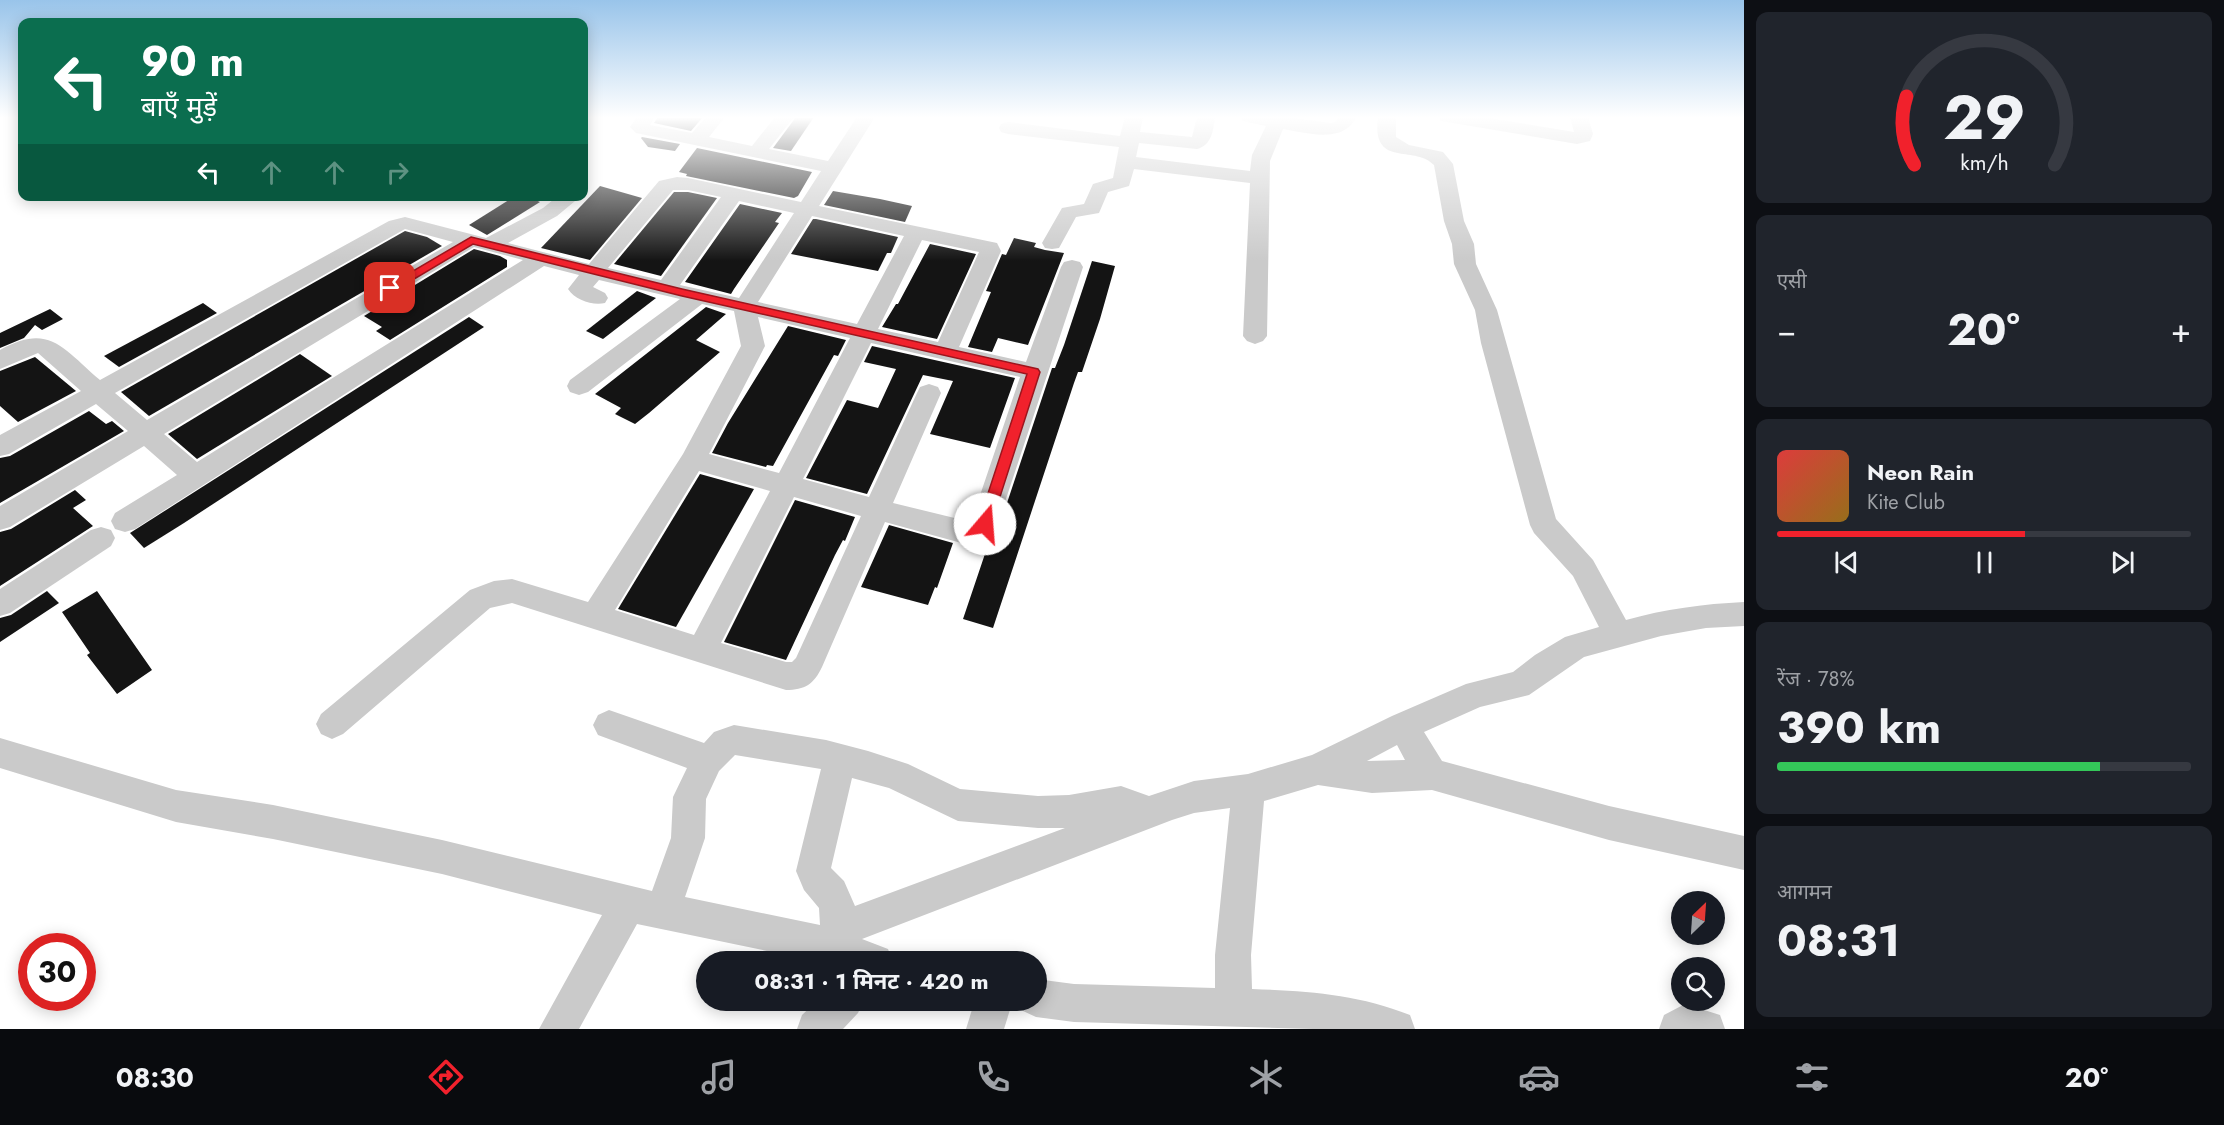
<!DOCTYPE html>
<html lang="hi">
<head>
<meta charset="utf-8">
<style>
	:root { --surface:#171b24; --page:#20242c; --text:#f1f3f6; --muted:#9ea1a6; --line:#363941; --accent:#f1212c }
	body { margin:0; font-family:Jost,"Noto Sans Devanagari",sans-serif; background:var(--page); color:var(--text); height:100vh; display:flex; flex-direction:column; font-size:22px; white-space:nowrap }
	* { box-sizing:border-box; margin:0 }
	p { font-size:20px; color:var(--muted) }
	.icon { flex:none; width:33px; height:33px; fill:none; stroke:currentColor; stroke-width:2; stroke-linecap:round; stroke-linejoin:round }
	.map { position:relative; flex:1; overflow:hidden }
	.sheet { display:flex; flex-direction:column; gap:12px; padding:12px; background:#0d0f14; width:480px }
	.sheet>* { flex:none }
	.banner { position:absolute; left:18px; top:18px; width:570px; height:183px; border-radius:12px; box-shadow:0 3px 15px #0003; background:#0b6e4f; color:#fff; overflow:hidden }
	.needle { width:39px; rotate:25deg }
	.controls { position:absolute; left:1671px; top:891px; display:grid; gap:12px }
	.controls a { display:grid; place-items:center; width:54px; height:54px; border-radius:50%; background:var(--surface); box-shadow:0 3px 15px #0003; font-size:30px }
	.speed { position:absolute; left:18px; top:933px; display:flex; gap:12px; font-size:30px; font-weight:700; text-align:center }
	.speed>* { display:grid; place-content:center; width:78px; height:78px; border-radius:50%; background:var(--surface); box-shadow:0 3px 15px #0003; line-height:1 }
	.speed .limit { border:9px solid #d22; background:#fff; color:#111 }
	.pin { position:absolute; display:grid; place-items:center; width:51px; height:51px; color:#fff; margin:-26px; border-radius:12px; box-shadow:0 3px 9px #0006 }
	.me { position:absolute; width:66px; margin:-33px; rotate:18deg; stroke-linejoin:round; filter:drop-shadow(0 0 4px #0008) }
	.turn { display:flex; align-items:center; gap:21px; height:126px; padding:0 24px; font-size:27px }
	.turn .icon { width:78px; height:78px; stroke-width:2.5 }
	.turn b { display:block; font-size:42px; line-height:51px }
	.lanes { display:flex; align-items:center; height:57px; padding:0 24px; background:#0003; justify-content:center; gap:30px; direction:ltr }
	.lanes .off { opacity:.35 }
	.big { font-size:45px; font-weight:700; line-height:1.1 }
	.sheet .card { flex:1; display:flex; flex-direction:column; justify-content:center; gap:9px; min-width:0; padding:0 21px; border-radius:12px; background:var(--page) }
	.sheet .dial { align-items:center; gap:0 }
	.dial svg { height:156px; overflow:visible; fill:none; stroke:var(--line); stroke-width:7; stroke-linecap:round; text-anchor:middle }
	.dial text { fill:var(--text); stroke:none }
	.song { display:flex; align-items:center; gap:18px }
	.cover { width:72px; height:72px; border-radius:9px; background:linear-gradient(135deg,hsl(0 70% 55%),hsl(40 70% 35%)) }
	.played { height:6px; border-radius:3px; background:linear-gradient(90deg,var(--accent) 60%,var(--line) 60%) }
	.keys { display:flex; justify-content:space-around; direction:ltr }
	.heat { display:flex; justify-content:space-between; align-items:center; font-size:33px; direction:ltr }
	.charge { height:9px; border-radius:4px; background:linear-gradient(90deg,#34c759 78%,var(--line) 0) }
	.trip { position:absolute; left:696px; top:951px; width:351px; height:60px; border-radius:30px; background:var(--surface); box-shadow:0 3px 15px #0003; font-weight:700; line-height:60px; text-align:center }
	.tabs { display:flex; height:96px; justify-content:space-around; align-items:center; background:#090b0e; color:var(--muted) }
	.tabs .icon { width:42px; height:42px }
	.tabs .active { color:var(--accent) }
	.tabs b { font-size:27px; color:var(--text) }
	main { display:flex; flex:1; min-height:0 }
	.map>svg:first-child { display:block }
</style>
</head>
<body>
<main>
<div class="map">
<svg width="1744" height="1029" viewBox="0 0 1744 1029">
	<rect width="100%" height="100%" fill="#fff"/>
	<g fill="#141414">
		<polygon points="658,117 703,117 691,131 654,123"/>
		<polygon points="796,117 814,117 791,151 773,148"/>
		<polygon points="642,137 680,144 675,151 648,147 641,138"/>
		<polygon points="697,148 812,172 798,196 794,198 686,176 687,174 679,172"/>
		<polygon points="600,186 642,198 590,260 541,248"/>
		<polygon points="833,191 880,199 912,206 905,222 824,205"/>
		<polygon points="674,192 688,192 717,198 661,276 614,264"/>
		<polygon points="515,196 527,196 540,202 487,235 469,225"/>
		<polygon points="740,204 782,213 775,222 779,223 734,289 731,294 685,282"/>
		<polygon points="813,219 816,219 898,237 891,253 887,253 878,271 791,254"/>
		<polygon points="405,231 427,237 442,246 149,416 121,392"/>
		<polygon points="1014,238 1036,243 1034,247 1045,250 1064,253 1028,345 998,338 992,352 968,347 991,292 986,291 1002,254 1006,255"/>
		<polygon points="930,244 976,254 937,339 882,327 896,304 898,304"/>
		<polygon points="474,249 500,256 507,260 507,267 390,340 376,331 382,327 364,316"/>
		<polygon points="1092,261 1115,266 1100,319 1082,372 1078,372 1074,383 993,628 963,619 989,542 997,533 1052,368 1055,368 1064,345"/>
		<polygon points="637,291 656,298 603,339 586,331"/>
		<polygon points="203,303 217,313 119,367 104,356"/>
		<polygon points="706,307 726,314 696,340 720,352 649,413 635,424 615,414 621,408 595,394"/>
		<polygon points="50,309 63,319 42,330 35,325 24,338 0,348 0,333"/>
		<polygon points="469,317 484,327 184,523 144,548 130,533"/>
		<polygon points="788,326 846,340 838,356 834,355 773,466 767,465 766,467 712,453 728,423"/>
		<polygon points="872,346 1015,378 990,448 930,434 953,381 923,375 867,494 806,478 847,400 878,408 896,369 864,362"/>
		<polygon points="300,354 332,376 197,459 168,434"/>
		<polygon points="35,357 76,391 18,422 0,406 0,371"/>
		<polygon points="89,411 106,424 112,421 124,431 0,503 0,458 10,456"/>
		<polygon points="700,474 754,489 676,627 618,609"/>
		<polygon points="75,490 86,500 73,508 93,526 0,586 0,532 11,529"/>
		<polygon points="795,500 855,517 845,541 843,540 835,555 786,660 724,642"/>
		<polygon points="889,525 953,543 937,588 935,587 928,605 861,587"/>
		<polygon points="47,591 59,603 0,642 0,618 11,615"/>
		<polygon points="97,591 152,670 117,694 87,655 90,653 62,612"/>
	</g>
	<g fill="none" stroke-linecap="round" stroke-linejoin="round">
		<g fill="#cacaca" fill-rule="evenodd">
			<path d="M637,117H655L650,125L692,133L706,117H725L709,137L752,146L775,117H794L769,149L828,161L857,117H875L819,206L997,243L1001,251L959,347L1026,362L1061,267L1064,262L1072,260L1080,262L1083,267L995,532L988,540L965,544L885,522L822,667C814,684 805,690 786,690L512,603L490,608L343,734L332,739L321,734L316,724L321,714L470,590L494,581L512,579L588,602L683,454L741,346L734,311L702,304L588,392L579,395L570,392L567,386L570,380L680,299L599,280L593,287L605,293L608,298L605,303C593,306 575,300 568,289L579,275L544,266L135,529L125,532L115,529L111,521L115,513L177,475L144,446L10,527L0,530V506L128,431L96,404L9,454L0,456V435L81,391L38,353L0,369V350C50,322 63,349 100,380L389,221L405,217L486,238L543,208L558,196H581L557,216L508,243L589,264L659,181L677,177L688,178L801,202L821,171L636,133L630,127ZM673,190H688L721,197L661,280L608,268ZM739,201L794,213L739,298L680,285ZM812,216L904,236L857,324L758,302ZM405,229L453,242L147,420L115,393ZM922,240L979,252L938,342L878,329ZM474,247L523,260L197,462L164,434ZM758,317L850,338L779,473L709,454L765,346ZM871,343L1020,377L971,522L893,503L941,393L938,387L929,384L920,387L917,393L869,497L803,479ZM699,471L770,491L694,635L615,610ZM794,497L861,516L796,658L792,662H786L721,643Z"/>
			<path d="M1125,117H1143L1140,132L1192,137L1197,117H1215C1213,131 1212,145 1197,149L1139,143L1136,157L1250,171L1252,155L1266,126L1243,121L1240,117H1286L1331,123L1335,122L1338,117H1356C1344,144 1307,133 1283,129L1270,161L1267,336L1263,341L1255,344L1247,341L1243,336L1250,183L1134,169L1129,186L1108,192L1099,213L1076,217L1059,248L1052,249L1045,248L1042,243L1062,208L1084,204L1093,184L1113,178L1119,147L1008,134L1001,132L999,128L1001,124L1008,122L1120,136Z"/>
			<path d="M1378,117H1396V137L1409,145L1443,152L1453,164L1464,221L1474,244L1476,264L1497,310L1556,519L1593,560L1626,620C1665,609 1703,604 1744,602V626L1706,628L1661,636L1584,657L1529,695L1480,707L1424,732L1442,761L1609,806L1744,836V870L1609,840L1432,790L1372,793L1318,785L1264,801L1251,955L1252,989C1308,991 1357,994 1410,1015L1415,1029H1313L1074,1022L1036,1017L1023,1011L1018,1000H1036V979L1074,984L1215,988V955L1230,808L1194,813L1172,820L862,939L888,949L893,962H820L637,924L579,1029H539L602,915L442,874L273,839L176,822L0,768V738L176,790L273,805L442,840L652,891L671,838L673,797L687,768L598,735L593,725L598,715L609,710L704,743L714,732L734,725L826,740L868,751L908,764L960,789L1038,796L1069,795L1121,786L1149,796L1194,781L1248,774L1312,755L1392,716L1466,684L1513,672L1535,655L1565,637L1599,627L1573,576L1534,533L1530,525L1481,343L1475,310L1454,264L1452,244L1444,221L1434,165C1415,144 1371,169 1378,117ZM1397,745L1405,760L1367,761ZM735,755L821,769L796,871L804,890L819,908L820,925L685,897L705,838L706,799L719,771ZM852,778L889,788L958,821L1038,828H1065L855,906L844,881L831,868Z"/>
			<polygon points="1438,117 1483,117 1574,132 1570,117 1588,117 1593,134 1590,141 1577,144 1447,122 1441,121"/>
			<polygon points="101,527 111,530 115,538 111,546 10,613 0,616 0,589 91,530"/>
			<polygon points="818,1000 864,1000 858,1013 843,1029 797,1029 802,1015"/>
			<polygon points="975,1000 1013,1000 1004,1029 966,1029"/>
			<polygon points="1685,1004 1720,1015 1725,1029 1659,1029 1664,1015"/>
		</g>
	</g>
	<linearGradient id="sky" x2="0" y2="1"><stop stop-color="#99c4ea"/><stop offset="0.45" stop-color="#fff"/><stop offset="1" stop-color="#fff" stop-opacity="0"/></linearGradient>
	<rect width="1744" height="261" fill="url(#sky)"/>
	<polygon fill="#f1212c" stroke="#9d151d" stroke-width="1.5" points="471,237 682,289 1038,369 1040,372 990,528 985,530 978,524 1027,374 682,296 473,244 394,291 390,292 384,288"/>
</svg>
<div class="controls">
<a><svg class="needle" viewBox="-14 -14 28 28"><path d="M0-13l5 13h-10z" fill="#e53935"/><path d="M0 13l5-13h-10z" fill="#9ea1a6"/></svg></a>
<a><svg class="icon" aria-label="search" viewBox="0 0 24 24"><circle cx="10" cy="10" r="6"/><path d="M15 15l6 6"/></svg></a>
</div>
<div class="speed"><div class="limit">30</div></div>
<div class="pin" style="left:390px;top:288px;background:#d93025"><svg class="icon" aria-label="arrive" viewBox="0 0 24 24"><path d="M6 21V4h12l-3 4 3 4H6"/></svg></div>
<svg class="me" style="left:985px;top:524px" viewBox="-20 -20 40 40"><circle r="19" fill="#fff"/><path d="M0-13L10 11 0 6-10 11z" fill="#f1212c"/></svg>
<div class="trip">08:31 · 1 मिनट · 420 m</div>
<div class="banner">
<div class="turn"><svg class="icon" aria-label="left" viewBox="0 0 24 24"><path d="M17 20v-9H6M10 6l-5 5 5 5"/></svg><div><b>90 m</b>बाएँ मुड़ें</div></div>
<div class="lanes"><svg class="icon" aria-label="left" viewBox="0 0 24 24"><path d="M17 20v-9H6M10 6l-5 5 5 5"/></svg><svg class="icon off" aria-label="ahead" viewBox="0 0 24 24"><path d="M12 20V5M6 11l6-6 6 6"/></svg><svg class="icon off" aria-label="ahead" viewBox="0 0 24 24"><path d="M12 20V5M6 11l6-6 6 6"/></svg><svg class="icon off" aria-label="right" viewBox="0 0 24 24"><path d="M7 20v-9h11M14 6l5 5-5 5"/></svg></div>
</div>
</div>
<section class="sheet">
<div class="card dial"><svg viewBox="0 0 100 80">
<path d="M14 69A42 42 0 1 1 86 69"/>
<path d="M14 69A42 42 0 0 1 10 34" stroke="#f1212c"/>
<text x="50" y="56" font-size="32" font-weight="700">29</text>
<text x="50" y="72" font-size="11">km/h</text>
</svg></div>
<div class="card"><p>एसी</p>
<div class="heat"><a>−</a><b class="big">20°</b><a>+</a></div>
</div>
<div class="card">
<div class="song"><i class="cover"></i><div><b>Neon Rain</b><p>Kite Club</p></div></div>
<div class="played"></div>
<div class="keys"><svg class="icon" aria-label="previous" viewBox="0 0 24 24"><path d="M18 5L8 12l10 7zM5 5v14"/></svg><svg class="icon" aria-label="pause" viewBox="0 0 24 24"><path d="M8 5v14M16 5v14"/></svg><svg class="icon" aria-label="next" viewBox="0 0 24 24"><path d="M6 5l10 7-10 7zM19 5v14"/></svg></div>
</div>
<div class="card"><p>रेंज · 78%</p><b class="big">390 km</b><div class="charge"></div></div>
<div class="card"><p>आगमन</p><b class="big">08:31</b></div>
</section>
</main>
<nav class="tabs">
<b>08:30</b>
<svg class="icon active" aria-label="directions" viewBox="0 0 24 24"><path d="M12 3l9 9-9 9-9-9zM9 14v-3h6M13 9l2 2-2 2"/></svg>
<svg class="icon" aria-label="music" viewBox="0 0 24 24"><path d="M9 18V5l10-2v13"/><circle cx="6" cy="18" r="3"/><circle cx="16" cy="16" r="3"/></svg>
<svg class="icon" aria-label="phone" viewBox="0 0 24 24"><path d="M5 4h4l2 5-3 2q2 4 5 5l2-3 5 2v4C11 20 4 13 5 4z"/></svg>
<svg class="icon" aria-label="climate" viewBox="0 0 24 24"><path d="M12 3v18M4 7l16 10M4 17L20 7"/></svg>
<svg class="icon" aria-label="car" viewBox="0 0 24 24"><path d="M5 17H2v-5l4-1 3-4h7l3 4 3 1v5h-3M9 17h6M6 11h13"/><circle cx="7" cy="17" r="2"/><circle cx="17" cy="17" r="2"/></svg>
<svg class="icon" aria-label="filters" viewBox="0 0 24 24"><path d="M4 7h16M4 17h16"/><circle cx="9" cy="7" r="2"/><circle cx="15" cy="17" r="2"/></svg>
<b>20°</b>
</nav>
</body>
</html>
